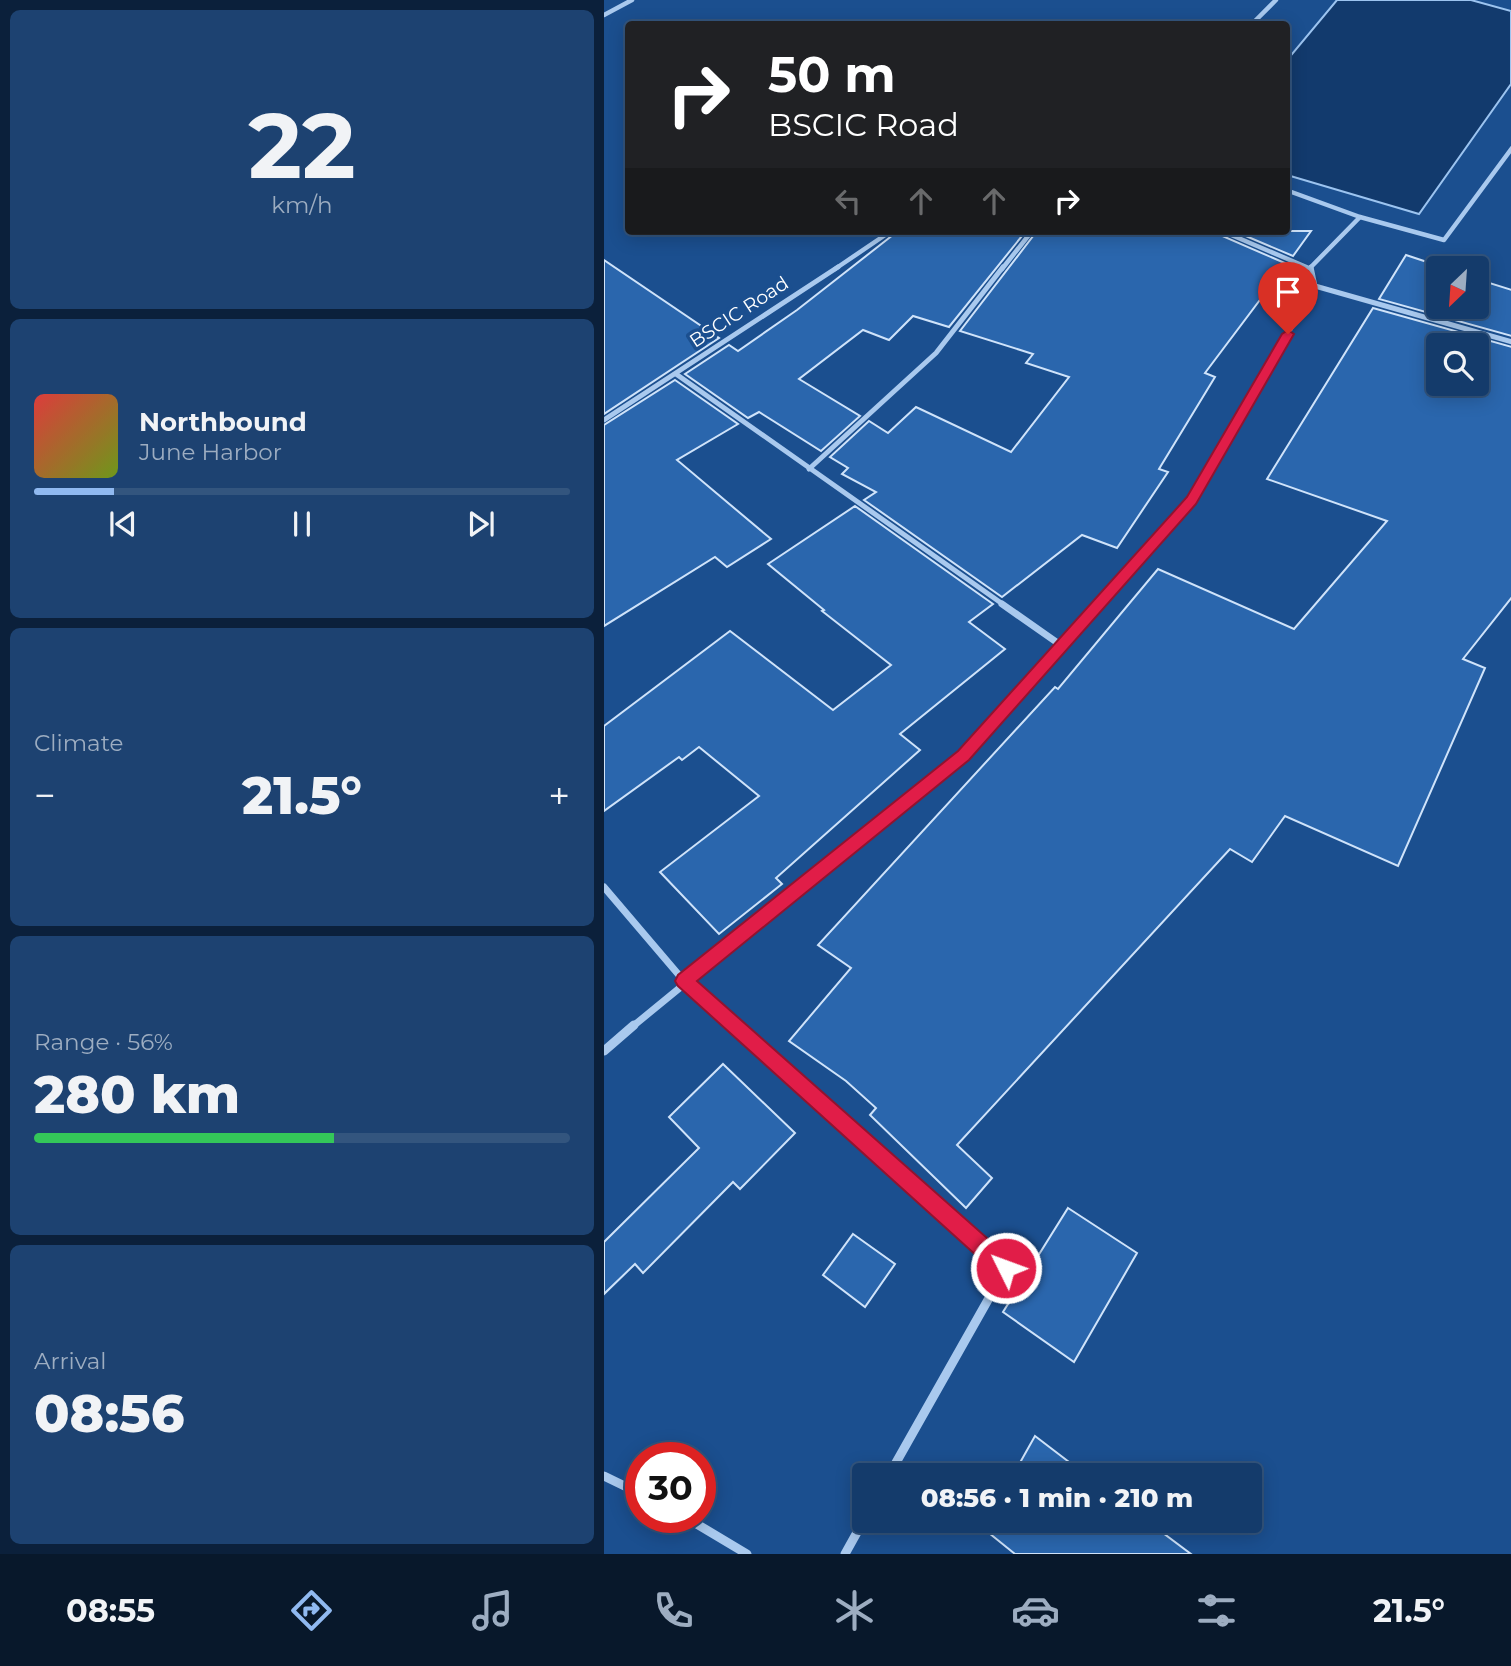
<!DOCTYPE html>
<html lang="en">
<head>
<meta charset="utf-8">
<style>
	:root { --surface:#143b6b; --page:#1d4271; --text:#f1f3f6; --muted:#9dadc1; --line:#33557e; --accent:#90b9f0 }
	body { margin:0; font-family:Montserrat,sans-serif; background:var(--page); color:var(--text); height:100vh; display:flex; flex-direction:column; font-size:26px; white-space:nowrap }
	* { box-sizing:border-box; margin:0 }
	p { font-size:23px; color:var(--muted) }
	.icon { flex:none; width:38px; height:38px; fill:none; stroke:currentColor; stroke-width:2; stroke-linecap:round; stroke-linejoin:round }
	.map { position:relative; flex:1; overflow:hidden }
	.side { display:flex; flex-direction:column; gap:10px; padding:10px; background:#0b203b; width:604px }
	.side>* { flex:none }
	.banner { position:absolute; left:21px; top:21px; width:665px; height:214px; border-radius:7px; box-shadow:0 4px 18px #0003,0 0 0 2px var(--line); background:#202124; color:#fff; overflow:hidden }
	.needle { width:46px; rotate:205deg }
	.fabs { position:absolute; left:822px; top:256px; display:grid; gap:14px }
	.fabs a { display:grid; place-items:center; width:63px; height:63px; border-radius:7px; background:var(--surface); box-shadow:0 4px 18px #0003,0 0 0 2px var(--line); font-size:35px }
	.speed { position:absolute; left:21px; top:1442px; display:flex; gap:14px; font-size:35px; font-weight:700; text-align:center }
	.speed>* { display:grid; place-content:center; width:91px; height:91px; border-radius:50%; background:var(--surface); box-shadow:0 4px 18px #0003,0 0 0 2px var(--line); line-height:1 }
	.speed .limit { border:10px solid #d22; background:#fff; color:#111 }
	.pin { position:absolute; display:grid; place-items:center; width:60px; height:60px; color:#fff; margin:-72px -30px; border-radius:50% 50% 50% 0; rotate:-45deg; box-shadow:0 0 7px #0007 }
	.pin .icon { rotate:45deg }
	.me { position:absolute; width:77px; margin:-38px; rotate:312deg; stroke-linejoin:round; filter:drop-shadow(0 0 5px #0008) }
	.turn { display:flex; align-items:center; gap:24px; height:147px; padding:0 28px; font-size:32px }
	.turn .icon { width:91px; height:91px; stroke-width:2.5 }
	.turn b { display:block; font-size:49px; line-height:60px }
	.lanes { display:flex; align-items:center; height:66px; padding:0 28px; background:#0003; justify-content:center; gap:35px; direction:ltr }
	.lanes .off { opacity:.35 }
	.big { font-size:52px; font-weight:800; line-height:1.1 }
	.side .card { flex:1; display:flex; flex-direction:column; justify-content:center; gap:10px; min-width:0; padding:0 24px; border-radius:10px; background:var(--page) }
	.side .dial { align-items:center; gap:0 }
	.dial b { font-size:91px; line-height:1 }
	.song { display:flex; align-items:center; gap:21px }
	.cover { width:84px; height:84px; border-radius:10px; background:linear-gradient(135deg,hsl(0 70% 55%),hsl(80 70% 35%)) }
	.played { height:7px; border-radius:4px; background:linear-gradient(90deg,var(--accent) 15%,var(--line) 15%) }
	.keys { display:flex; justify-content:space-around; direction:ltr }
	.heat { display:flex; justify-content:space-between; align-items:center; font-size:38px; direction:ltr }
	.charge { height:10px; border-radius:5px; background:linear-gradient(90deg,#34c759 56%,var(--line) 0) }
	.trip { position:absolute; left:248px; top:1463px; width:410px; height:70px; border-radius:7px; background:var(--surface); box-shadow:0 4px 18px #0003,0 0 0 2px var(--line); font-weight:800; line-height:70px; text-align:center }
	.tab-bar { display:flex; height:112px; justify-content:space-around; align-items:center; background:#08182b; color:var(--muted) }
	.tab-bar .icon { width:49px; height:49px }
	.tab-bar .on { color:var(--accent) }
	.tab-bar b { font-size:32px; color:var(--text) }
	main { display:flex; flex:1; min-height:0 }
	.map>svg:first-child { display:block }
</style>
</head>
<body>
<main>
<section class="side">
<div class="card dial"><b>22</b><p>km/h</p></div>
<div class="card">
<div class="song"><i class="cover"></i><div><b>Northbound</b><p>June Harbor</p></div></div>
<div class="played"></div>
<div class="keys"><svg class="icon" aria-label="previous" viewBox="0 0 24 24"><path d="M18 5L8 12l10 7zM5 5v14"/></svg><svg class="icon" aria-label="pause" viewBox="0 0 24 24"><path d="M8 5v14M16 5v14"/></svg><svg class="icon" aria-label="next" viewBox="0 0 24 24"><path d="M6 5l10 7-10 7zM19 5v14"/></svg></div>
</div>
<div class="card"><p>Climate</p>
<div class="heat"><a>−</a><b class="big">21.5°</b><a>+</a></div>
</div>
<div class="card"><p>Range · 56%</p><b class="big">280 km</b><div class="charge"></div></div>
<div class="card"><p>Arrival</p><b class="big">08:56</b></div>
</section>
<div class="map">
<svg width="908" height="1554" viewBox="0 0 908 1554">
	<rect width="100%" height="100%" fill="#1b4f8f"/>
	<polygon fill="#123a6d" stroke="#9cc4f0" stroke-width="2" points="733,0 867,0 907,11 907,84 815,214 683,175 683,60"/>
	<g fill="#2a66ad" stroke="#cfe3fa" stroke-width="2" fill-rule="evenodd">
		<polygon points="294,231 422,231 345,327 309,316 285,340 259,330 195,379 256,416 217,451 155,412 144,418 81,374 125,345 134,351 193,310"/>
		<polygon points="433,231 613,231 616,235 683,264 601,373 611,377 555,469 564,472 513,548 478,535 398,597 260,500 272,492 238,474 244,468 226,457 265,421 284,433 312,407 407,452 465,377 422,363 429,354 356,331"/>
		<polygon points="630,231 707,231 689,256"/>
		<polygon points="802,255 841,268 835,268 835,306 873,306 873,279 908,290 908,336 775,299"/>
		<polygon points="0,260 115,338 0,414"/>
		<path d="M769,308L908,347V597L859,659L881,668L794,866L681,816L648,862L626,849L353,1145L388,1178L362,1208L266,1115L272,1108L242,1081L185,1041L247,968L214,945L451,687L454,689L554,569L690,629L783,521L663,479ZM835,345H873V383H835Z"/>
		<polygon points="71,380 134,424 73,460 167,539 123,567 111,557 0,626 0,425"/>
		<polygon points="251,506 389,604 365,622 401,649 296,734 316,750 172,878 178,884 115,934 56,872 155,796 95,747 78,760 75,757 0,811 0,726 126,631 229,710 287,665 218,611 220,610 164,564"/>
		<polygon points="119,1064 191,1133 136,1189 129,1182 39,1273 31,1264 0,1294 0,1242 95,1148 65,1117"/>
		<polygon points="464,1208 533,1253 470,1362 399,1312"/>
		<polygon points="249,1234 291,1264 261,1307 219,1275"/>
		<polygon points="431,1436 482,1475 409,1475"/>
		<polygon points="384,1521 543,1521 587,1554 411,1554 380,1529"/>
	</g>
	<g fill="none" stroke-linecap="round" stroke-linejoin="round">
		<g stroke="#a9c9ee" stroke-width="4.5">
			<polyline points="0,15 28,0"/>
			<polyline points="648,24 672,0"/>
			<polyline points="682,190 756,217 707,267"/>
			<polyline points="756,217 840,240 908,148"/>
			<polyline points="618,231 707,269"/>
			<polyline points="231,269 287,231"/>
			<polyline points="398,269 428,231"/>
		</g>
		<g stroke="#a9c9ee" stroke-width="5">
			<polyline points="711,286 908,342"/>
			<polyline points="72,374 400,605"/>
			<polyline points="0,420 234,267"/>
			<polyline points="205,469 332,353 399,267"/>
			<polyline points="494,605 588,500 711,286 707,267"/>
		</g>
		<g stroke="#a9c9ee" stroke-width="7">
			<polyline points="398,604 458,646"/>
			<polyline points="0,887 80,981 131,1027"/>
			<polyline points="28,1027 360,755 495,604"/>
		</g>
		<g stroke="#a9c9ee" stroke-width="9">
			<polyline points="129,1025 402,1268 285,1475"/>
			<polyline points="0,1051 30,1025"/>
			<polyline points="0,1476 37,1494"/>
			<polyline points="81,1517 143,1554"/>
			<polyline points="241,1554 261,1518"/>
		</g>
	</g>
	<polygon fill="#e11d48" stroke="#92132f" stroke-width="2" points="684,330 690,334 592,504 365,760 93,981 409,1261 412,1268 409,1276 402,1278 395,1276 74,986 71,981 74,975 354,751 583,497 678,334"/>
	<g text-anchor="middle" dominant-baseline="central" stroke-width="7" stroke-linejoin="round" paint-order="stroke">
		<g font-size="19" fill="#fff" stroke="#1b4f8f">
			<text transform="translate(135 312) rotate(-33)">BSCIC Road</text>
		</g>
	</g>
</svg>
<div class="fabs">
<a><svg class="needle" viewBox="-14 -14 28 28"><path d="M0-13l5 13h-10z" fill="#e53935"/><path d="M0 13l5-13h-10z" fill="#9dadc1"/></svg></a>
<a><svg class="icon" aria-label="search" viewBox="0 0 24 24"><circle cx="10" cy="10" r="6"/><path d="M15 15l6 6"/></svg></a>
</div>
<div class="speed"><div class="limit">30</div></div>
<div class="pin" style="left:684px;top:334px;background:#d93025"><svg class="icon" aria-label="arrive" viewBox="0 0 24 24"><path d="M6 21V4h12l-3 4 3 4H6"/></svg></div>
<svg class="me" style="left:402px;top:1268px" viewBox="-20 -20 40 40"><circle r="17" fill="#e11d48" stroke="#fff" stroke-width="3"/><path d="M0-11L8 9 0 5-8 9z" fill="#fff"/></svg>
<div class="trip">08:56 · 1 min · 210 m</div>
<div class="banner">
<div class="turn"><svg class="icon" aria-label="right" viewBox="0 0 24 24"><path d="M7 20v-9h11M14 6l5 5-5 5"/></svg><div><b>50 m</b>BSCIC Road</div></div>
<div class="lanes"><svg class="icon off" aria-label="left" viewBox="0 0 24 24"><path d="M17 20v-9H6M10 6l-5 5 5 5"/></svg><svg class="icon off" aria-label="ahead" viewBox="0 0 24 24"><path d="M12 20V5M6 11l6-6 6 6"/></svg><svg class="icon off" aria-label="ahead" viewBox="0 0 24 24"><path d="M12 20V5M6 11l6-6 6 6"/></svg><svg class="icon" aria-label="right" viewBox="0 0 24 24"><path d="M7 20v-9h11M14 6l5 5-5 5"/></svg></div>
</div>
</div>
</main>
<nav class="tab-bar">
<b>08:55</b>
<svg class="icon on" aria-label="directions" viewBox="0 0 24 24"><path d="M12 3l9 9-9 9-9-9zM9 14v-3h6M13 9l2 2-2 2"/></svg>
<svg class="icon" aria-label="music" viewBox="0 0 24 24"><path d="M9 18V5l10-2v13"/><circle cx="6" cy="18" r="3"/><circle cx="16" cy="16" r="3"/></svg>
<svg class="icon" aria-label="phone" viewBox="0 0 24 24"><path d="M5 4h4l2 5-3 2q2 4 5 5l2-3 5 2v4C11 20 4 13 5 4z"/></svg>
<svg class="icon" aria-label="climate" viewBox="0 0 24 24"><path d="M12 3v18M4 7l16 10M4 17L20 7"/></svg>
<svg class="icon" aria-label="car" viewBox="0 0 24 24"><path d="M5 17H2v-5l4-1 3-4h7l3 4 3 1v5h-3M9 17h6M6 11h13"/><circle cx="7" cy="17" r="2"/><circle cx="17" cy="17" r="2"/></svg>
<svg class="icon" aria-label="filters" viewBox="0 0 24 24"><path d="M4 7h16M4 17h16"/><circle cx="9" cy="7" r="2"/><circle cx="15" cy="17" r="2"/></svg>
<b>21.5°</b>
</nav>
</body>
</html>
